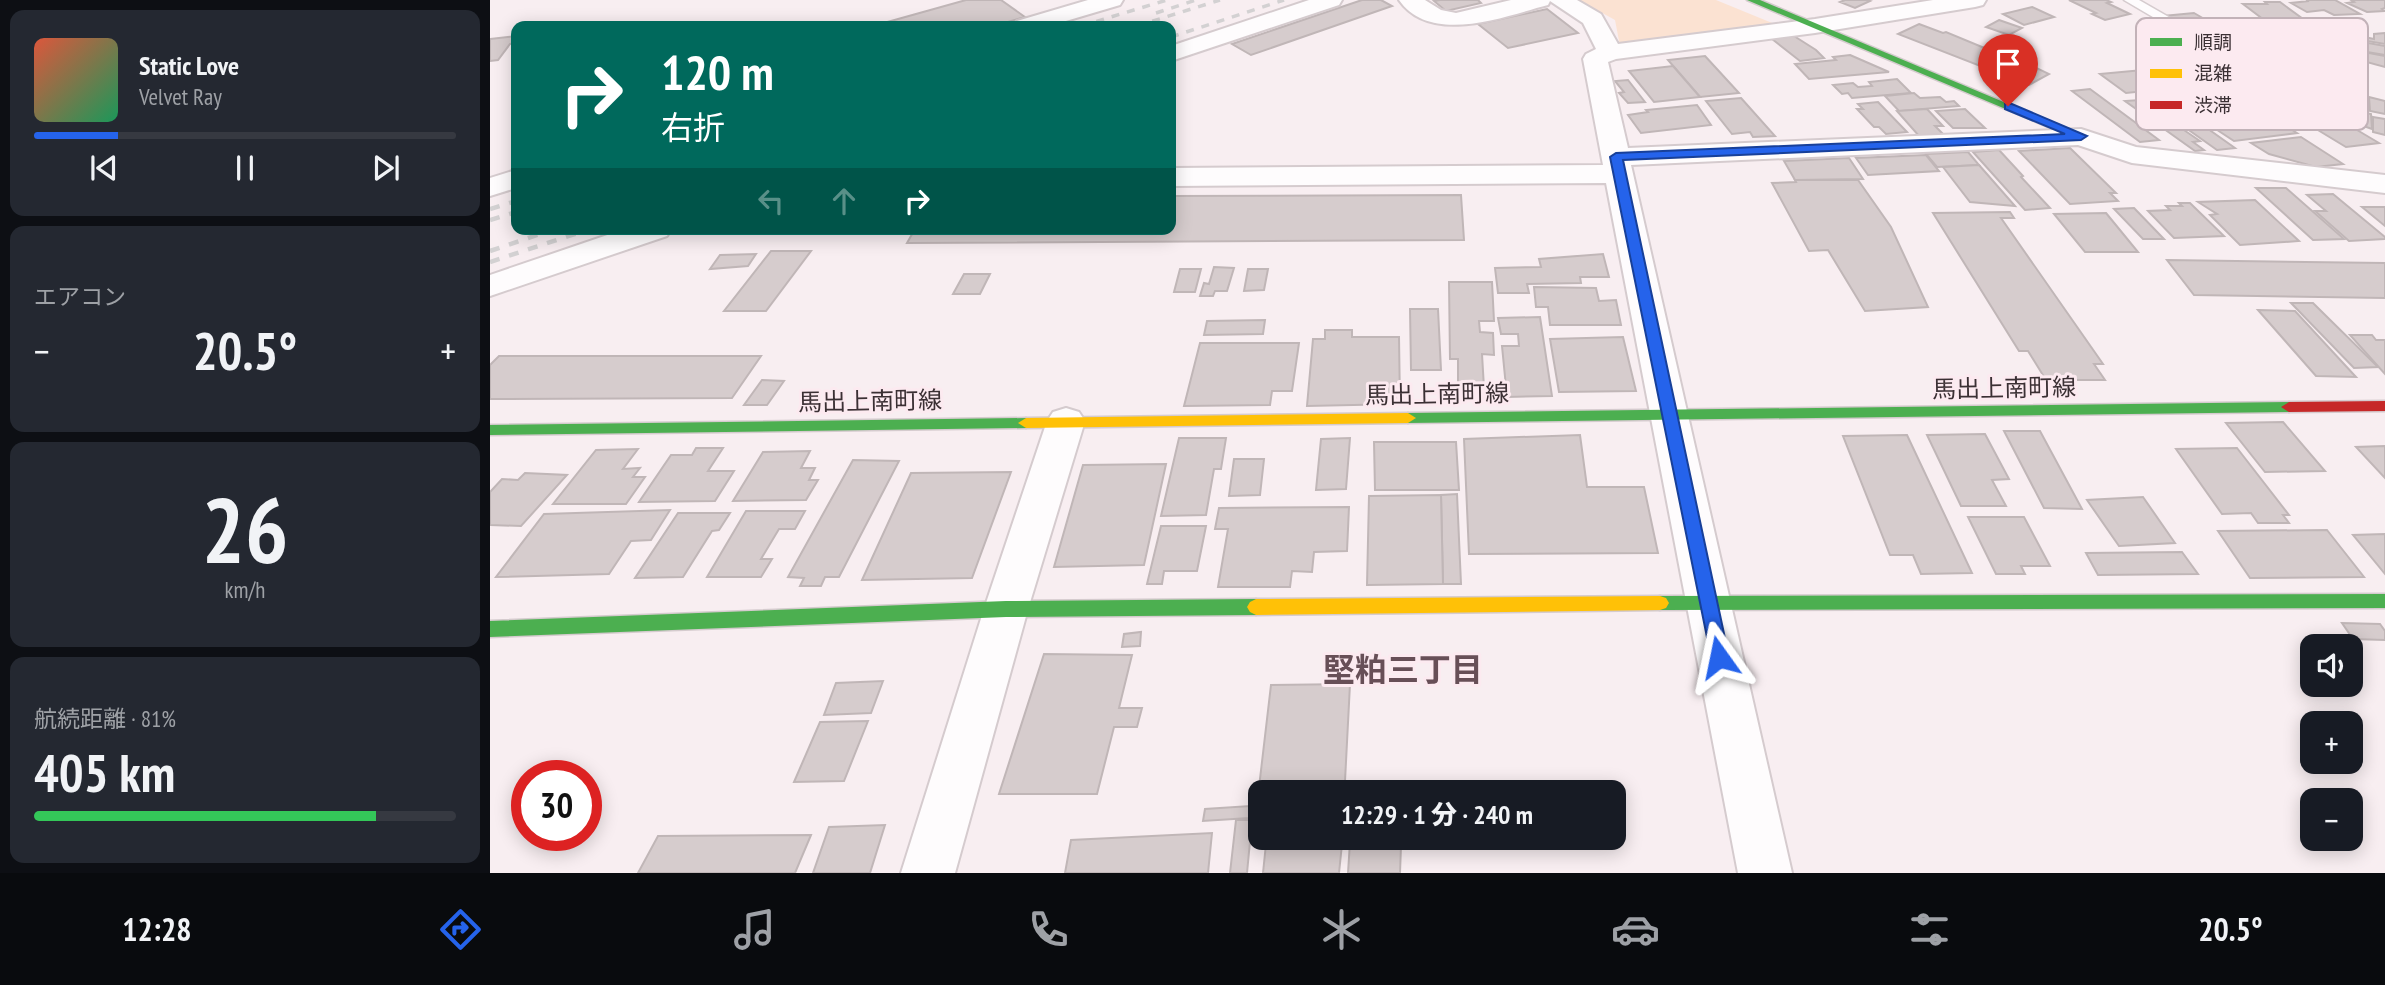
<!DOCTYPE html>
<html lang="ja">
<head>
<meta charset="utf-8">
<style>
	:root { --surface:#171b24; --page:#242831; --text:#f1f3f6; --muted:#9ea1a6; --line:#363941; --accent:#2563eb }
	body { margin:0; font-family:"PT Sans Narrow","Noto Sans JP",sans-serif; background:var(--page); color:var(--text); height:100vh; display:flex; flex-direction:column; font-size:26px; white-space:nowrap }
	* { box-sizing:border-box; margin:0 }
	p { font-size:23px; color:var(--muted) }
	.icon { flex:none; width:38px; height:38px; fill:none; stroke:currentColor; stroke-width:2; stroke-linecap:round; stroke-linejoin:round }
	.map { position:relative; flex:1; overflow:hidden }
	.sheet { display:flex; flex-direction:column; gap:10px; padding:10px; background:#0d0f14; width:490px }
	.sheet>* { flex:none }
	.top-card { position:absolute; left:21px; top:21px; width:665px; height:214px; border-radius:14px; box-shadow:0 4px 18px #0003; background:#00695c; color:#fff; overflow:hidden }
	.fabs { position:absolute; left:1810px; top:634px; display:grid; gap:14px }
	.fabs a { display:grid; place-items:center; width:63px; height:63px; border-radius:14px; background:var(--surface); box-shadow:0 4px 18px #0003; font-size:35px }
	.speed { position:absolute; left:21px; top:760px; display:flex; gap:14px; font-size:35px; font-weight:700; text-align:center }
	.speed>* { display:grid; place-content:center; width:91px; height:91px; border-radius:50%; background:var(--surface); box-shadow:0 4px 18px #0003; line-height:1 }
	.speed .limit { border:10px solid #d22; background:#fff; color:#111 }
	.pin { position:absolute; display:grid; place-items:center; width:60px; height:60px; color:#fff; margin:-72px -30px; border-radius:50% 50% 50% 0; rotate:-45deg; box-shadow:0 0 7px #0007 }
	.pin .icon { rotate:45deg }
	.me { position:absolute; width:77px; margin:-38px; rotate:348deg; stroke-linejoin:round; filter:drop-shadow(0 0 5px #0008) }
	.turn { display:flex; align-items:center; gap:24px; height:147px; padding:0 35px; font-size:32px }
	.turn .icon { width:91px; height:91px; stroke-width:2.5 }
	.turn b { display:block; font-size:49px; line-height:60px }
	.lanes { display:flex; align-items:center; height:66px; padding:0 35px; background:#0003; justify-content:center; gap:35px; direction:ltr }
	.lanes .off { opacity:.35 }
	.big { font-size:52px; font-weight:800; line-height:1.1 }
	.sheet .widget { flex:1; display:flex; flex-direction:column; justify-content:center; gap:10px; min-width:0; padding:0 24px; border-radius:14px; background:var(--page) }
	.sheet .dial { align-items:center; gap:0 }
	.dial b { font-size:91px; line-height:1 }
	.song { display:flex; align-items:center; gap:21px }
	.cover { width:84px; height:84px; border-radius:10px; background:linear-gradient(135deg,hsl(10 70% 55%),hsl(150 70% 35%)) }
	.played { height:7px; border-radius:4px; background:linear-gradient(90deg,var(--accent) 20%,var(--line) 20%) }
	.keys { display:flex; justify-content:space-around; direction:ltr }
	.heat { display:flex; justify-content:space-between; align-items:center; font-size:38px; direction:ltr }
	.charge { height:10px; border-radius:5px; background:linear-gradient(90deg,#34c759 81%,var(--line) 0) }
	.trip { position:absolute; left:758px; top:780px; width:378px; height:70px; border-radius:14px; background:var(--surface); box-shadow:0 4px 18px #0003; font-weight:800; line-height:70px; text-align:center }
	.menu { display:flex; height:112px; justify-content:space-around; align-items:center; background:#090b0e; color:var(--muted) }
	.menu .icon { width:49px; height:49px }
	.menu .on { color:var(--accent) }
	.menu b { font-size:32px; color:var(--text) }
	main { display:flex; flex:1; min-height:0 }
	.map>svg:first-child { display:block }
</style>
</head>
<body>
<main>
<section class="sheet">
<div class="widget">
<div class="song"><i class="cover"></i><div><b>Static Love</b><p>Velvet Ray</p></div></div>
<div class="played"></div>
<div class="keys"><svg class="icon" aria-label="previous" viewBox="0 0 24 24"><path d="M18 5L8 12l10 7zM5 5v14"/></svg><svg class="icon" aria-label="pause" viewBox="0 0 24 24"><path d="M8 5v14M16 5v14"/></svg><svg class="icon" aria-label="next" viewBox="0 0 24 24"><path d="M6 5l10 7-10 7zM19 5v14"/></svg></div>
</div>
<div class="widget"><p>エアコン</p>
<div class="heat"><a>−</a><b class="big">20.5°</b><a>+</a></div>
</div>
<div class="widget dial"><b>26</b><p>km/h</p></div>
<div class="widget"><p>航続距離 · 81%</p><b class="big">405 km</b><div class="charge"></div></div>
</section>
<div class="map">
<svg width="1895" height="873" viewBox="0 0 1895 873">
	<rect width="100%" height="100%" fill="#f8eef1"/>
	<polygon fill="#fbe2d2" points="1089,0 1226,0 1287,25 1130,46 1125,20"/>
	<g fill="#d6cccd" stroke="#c0b6b7" stroke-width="2">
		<polygon points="476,0 511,0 535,17 504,26 383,26"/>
		<polygon points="872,0 891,0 902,6 761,55 742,44"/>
		<polygon points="950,0 988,0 991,3 956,11 944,1"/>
		<polygon points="1355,0 1376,0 1380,1 1365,8 1350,2"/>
		<polygon points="1579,0 1616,0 1621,2 1617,3 1640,14 1615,20 1602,14 1606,13"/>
		<polygon points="1816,0 1845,0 1870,14 1844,15 1834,10 1817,12 1801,3 1819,1"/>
		<polygon points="1861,0 1895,0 1895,8 1892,9 1895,11 1877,12 1857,3 1864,2"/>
		<polygon points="1775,2 1790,2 1835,35 1790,32 1753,4 1777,4"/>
		<polygon points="1542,7 1564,17 1534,25 1513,14"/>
		<polygon points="1057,9 1088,33 1018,48 988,24"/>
		<polygon points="1704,13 1782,58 1748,62 1673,16"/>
		<polygon points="1509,20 1532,28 1519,35 1496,27"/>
		<polygon points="1429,24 1453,33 1456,32 1521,59 1524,57 1559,74 1539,85 1408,34"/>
		<polygon points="1895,33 1895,44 1865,39 1865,35 1884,39 1884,34"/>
		<polygon points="26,36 26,43 20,44 8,60 0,61 0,39"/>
		<polygon points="1304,36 1326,50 1334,58 1310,61 1282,39"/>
		<polygon points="1867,41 1895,46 1895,55 1859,49 1859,45 1868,47"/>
		<polygon points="1852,48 1895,56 1895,67 1851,55"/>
		<polygon points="1360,55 1399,72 1319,79 1305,64 1346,60 1343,57"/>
		<polygon points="1215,56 1249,93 1210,97 1178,60"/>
		<polygon points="1183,66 1210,97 1164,102 1139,71"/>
		<polygon points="1696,66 1723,84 1636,93 1610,74"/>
		<polygon points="1407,79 1421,93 1362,98 1358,93 1352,94 1343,85 1363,83 1368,87 1382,86 1379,82"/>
		<polygon points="1138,80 1155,102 1138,103 1129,93 1134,92 1125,81"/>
		<polygon points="1821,85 1858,93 1858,109 1881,114 1882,129 1854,119 1854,113 1820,103"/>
		<polygon points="1600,89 1669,140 1650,142 1582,91"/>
		<polygon points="1424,93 1430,98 1450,97 1456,102 1464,101 1469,106 1409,111 1395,96"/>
		<polygon points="1673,97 1745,148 1727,150 1655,99"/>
		<polygon points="1879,97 1895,101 1895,114 1880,111"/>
		<polygon points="1251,98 1285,136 1263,137 1260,132 1242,134 1216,101"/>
		<polygon points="1650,100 1710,141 1703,142 1714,150 1705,151 1635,101"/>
		<polygon points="1388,102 1417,132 1396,134 1389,127 1384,127 1367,109 1373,109 1368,104"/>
		<polygon points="1207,105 1221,125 1151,133 1138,115 1158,112 1156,110"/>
		<polygon points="1767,108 1807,133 1744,141 1712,120 1756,115 1749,111"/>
		<polygon points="1437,109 1453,126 1445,126 1453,134 1429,136 1407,111"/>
		<polygon points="1475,109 1495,128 1463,128 1446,111"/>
		<polygon points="1840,114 1889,143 1856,147 1808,118"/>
		<polygon points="1883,117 1895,119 1895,135 1883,132"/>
		<polygon points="1811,137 1853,164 1826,167 1779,154 1761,143"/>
		<polygon points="1580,148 1626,193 1620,193 1628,201 1580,204 1529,151"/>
		<polygon points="1509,150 1533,176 1531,177 1560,208 1535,210 1483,152"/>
		<polygon points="1478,152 1489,165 1447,167 1436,154"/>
		<polygon points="1436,155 1449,171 1378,175 1366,158"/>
		<polygon points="1359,158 1373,179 1305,180 1294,161"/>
		<polygon points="1489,165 1525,206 1480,202 1453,167"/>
		<polygon points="1305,180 1368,180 1401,227 1438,307 1375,311 1338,250 1319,251 1282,183 1306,182"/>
		<polygon points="1766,188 1796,188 1854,239 1823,240"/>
		<polygon points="1843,194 1895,237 1895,239 1859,241 1825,211 1836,211 1817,195"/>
		<polygon points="971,195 974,240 417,243 425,229 681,229 681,196"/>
		<polygon points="1765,200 1809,241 1750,245 1720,215 1727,214 1708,202"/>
		<polygon points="1689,203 1700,203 1734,236 1684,238 1658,211 1680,210 1676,206 1692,206"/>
		<polygon points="1872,207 1895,207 1895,226"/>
		<polygon points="1644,208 1674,239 1653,239 1624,209"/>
		<polygon points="1520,212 1524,218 1511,218 1613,364 1604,364 1615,380 1556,380 1538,351 1529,351 1443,213"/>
		<polygon points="1616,213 1648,252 1595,252 1564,214"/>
		<polygon points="281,251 321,251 276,311 234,311"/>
		<polygon points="266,254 258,266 220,269 230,255"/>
		<polygon points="1113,254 1119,277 1090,277 1091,283 1037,284 1039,293 1008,293 1005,268 1051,267 1049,259"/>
		<polygon points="1677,260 1895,263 1895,298 1704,295"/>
		<polygon points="724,267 744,268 737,291 725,291 723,296 710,296 714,283 719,284"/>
		<polygon points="690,269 711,269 705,292 684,292"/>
		<polygon points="758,269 778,269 774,290 754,291"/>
		<polygon points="474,274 500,274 490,294 463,294"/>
		<polygon points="959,282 1002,282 1004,321 989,321 990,332 1003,333 1004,355 992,354 994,388 968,388 968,359 960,359"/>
		<polygon points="1044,287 1106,288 1109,301 1126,300 1131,325 1060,325 1058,307 1046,307"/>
		<polygon points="1801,303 1823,303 1888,367 1864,368"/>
		<polygon points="920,309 948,309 951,370 921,370"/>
		<polygon points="1768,310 1805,311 1866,377 1826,376"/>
		<polygon points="1050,317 1062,396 1017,397 1012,346 1029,346 1028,334 1011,334 1008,318"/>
		<polygon points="775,320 773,334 714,335 717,321"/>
		<polygon points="835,330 862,330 862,337 909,337 910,404 817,406 823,339 835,339"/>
		<polygon points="1860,335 1882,335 1886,340 1895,340 1895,374"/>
		<polygon points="1133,337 1146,391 1069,392 1060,339"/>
		<polygon points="710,343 809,343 802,391 782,391 780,405 694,406"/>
		<polygon points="9,356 271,356 242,398 0,399 0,365"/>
		<polygon points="272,380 294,381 277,405 254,405"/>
		<polygon points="1793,422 1835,471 1775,472 1736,423"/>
		<polygon points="1514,431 1550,431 1592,509 1554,508"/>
		<polygon points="1495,434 1519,479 1502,480 1516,506 1471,506 1437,435"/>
		<polygon points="1090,435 1097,487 1154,487 1168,553 979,554 974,439"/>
		<polygon points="1417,435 1482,573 1431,574 1423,555 1400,555 1353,436"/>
		<polygon points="689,438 736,438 731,469 724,469 716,515 671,516"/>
		<polygon points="860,438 856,489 826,490 831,439"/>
		<polygon points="884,442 966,442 969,490 885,490"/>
		<polygon points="1895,446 1895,478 1866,447"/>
		<polygon points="206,448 233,448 218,471 244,471 225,501 149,502 181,455 202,455"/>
		<polygon points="1747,448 1799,515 1793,515 1799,523 1768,523 1761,513 1732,514 1686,449"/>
		<polygon points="148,449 133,469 150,468 143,477 155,477 136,504 63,504 106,450"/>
		<polygon points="320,451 311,468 325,468 319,480 328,480 316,500 243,501 273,452"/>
		<polygon points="744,459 774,459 770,495 739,496"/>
		<polygon points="363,460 409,461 349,577 335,577 331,586 310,586 314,578 298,577"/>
		<polygon points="676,464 654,565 564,567 593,465"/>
		<polygon points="521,472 482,578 372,580 421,473"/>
		<polygon points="35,473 77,475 31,526 0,525 0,492 12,479 28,480"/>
		<polygon points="967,494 971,584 953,584 951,495"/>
		<polygon points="951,495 953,584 877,585 879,496"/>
		<polygon points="1653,497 1685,543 1629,546 1597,500"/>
		<polygon points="859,507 857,551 824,552 822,572 802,571 800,587 728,587 738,529 725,529 729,508"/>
		<polygon points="180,510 161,540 141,541 119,574 6,577 54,514"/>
		<polygon points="256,511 315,511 305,529 289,529 271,559 282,559 271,577 217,577"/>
		<polygon points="188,513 240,513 229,530 222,531 193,577 145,578"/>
		<polygon points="1478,517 1534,517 1560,566 1531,566 1535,574 1506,574"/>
		<polygon points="671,526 716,526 707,571 674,571 672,584 657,584"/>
		<polygon points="1837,530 1874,577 1760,578 1728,531"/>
		<polygon points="1895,534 1895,574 1863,535"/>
		<polygon points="1692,552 1708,574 1608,575 1596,553"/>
		<polygon points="1852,623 1890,624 1895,631 1895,640 1863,639"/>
		<polygon points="651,632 650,646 632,647 634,634"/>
		<polygon points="554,654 642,655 629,708 652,708 647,727 624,727 607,794 509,794"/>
		<polygon points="393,681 381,713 334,715 346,683"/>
		<polygon points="860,684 855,781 877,781 877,793 770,793 770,830 764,830 781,685"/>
		<polygon points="378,721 354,781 304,782 330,722"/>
		<polygon points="760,806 759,818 713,821 715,809"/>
		<polygon points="746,820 762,820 757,873 740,873"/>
		<polygon points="395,825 380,873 323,873 339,827"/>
		<polygon points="722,833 718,873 575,873 581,840"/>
		<polygon points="321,835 305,873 148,873 168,836"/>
		<polygon points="860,842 899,842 899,847 911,846 910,873 858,873"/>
		<polygon points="776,844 852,844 849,873 773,873"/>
	</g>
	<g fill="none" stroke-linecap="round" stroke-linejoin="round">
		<g stroke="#d5cbce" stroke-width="3">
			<polygon id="lane" points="1634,0 1649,0 1731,47 1729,50 1719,50"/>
		</g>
		<g stroke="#d5cbce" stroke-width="4">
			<g id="street">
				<polygon points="598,0 633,0 630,5 559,26 523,26 527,21"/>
				<polygon points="819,0 852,0 849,5 681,61 681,46"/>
				<path d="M909,0H935L951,10L966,13L1021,0H1087L1111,14L1128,44L1325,19L1443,0H1496L1493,5L1485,7L1325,33L1126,59L1118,62L1138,148L1591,129L1646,147L1895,175V193L1642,163L1588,145L1141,165L1302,873H1248L1116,183L681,186V168L1113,165L1093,59L1096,54L1106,49L1093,23L1060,1L1058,5C1015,16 941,46 909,0Z"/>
				<polygon points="26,170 26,188 0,196 0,178"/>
				<polygon points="135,229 181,229 177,236 0,296 0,275"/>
				<polygon points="576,408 589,412 595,421 538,609 465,873 411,873 494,609 557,421 563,412"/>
			</g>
		</g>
		<g stroke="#d5cbce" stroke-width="3">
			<g id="fast">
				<polygon points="1257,0 1270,0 1597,137 1587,139"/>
				<polygon points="1799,402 1807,407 1799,412 918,423 910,418 918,413"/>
				<polygon points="536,418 544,423 536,428 0,435 0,425"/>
				<polygon points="1895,594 1895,608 1170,610 1164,608 1161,603 1164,598 1170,596"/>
				<polygon points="766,599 772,602 775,607 772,612 766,615 516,617 0,637 0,621 516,601"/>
			</g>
		</g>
		<g stroke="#d5cbce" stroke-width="3">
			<g id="slow">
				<polygon points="918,413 926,418 918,423 536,428 528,423 536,418"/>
				<polygon points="1170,596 1176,598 1179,603 1176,608 1170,610 766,615 760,612 757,607 760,602 766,599"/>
			</g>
		</g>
		<g stroke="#d5cbce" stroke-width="3">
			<polygon id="jam" points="1895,401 1895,411 1799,412 1791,407 1799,402"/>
		</g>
		<use href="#lane" fill="#fefcfd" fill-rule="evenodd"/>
		<use href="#street" fill="#fefcfd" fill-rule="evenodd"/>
		<use href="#fast" fill="#4caf50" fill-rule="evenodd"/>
		<use href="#slow" fill="#ffc107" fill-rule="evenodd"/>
		<use href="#jam" fill="#c62828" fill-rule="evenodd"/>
		<g stroke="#d3d1d2" stroke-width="3.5" stroke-dasharray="8 8" stroke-linecap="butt">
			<polyline points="666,13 706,0"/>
			<polyline points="591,26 677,0"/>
			<polyline points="647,26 730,0"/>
			<polyline points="681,37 794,0"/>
		</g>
		<g stroke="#d3d1d2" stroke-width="4.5" stroke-dasharray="10 10" stroke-linecap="butt">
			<polyline points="0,209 26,201"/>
			<polyline points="0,220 26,212"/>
			<polyline points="0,251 65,229"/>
			<polyline points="0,262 100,229"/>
		</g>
	</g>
	<polygon fill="#2563eb" stroke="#184099" stroke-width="2" points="1515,104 1522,104 1597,136 1591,140 1133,160 1239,657 1236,662 1229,665 1222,662 1120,157 1126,153 1575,134 1515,109"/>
	<g text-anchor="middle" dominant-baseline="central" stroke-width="6" stroke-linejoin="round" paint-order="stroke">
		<g font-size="24" fill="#3b3034" stroke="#fceaf0">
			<text transform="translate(1514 388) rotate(-1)">馬出上南町線</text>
			<text transform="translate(947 394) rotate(-1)">馬出上南町線</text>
			<text transform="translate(380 401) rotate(-1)">馬出上南町線</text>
		</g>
		<g font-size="32" font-weight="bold" fill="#674f57" stroke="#fceaf0">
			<text x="913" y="669">堅粕三丁目</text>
		</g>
	</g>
	<rect x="1646" y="18" width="232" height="112" rx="10" fill="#fceaf0" stroke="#c2b2b8" stroke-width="2"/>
	<rect x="1660" y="38" width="32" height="8" fill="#4caf50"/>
	<rect x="1660" y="69" width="32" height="9" fill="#ffc107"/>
	<rect x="1660" y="101" width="32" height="8" fill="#c62828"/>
	<g font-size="19" fill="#3b3034">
		<text x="1704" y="49">順調</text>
		<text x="1704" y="80">混雑</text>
		<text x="1704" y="112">渋滞</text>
	</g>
</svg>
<div class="fabs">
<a><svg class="icon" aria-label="sound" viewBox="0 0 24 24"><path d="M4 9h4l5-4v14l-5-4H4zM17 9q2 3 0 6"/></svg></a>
<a>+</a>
<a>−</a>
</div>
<div class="speed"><div class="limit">30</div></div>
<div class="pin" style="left:1518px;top:106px;background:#d93025"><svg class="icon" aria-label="arrive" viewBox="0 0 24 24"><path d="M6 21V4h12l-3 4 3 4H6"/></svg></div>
<svg class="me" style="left:1229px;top:657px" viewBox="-20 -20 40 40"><path d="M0-17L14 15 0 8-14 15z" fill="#2563eb" stroke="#fff" stroke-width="4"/></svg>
<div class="trip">12:29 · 1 分 · 240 m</div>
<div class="top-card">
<div class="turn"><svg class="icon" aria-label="right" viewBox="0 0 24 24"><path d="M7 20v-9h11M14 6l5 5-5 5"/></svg><div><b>120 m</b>右折</div></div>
<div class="lanes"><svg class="icon off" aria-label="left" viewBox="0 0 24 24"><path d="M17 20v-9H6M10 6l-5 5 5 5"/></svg><svg class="icon off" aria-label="ahead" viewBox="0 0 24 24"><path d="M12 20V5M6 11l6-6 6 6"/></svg><svg class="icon" aria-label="right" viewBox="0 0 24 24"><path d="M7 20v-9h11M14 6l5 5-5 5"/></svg></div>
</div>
</div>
</main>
<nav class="menu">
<b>12:28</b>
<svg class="icon on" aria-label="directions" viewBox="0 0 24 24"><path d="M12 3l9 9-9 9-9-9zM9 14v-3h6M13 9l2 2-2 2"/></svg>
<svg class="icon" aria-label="music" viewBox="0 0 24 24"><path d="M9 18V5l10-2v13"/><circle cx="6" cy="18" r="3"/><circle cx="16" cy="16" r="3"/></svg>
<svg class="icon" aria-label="phone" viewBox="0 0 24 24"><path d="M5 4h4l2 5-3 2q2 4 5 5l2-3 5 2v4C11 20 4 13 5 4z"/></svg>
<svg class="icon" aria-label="climate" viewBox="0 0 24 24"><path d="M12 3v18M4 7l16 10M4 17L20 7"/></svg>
<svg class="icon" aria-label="car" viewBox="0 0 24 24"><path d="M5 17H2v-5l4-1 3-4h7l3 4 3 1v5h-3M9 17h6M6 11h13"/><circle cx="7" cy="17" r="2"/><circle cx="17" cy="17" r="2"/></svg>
<svg class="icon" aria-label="filters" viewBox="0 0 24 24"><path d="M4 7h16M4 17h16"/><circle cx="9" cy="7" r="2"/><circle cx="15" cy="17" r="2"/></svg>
<b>20.5°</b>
</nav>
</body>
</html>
